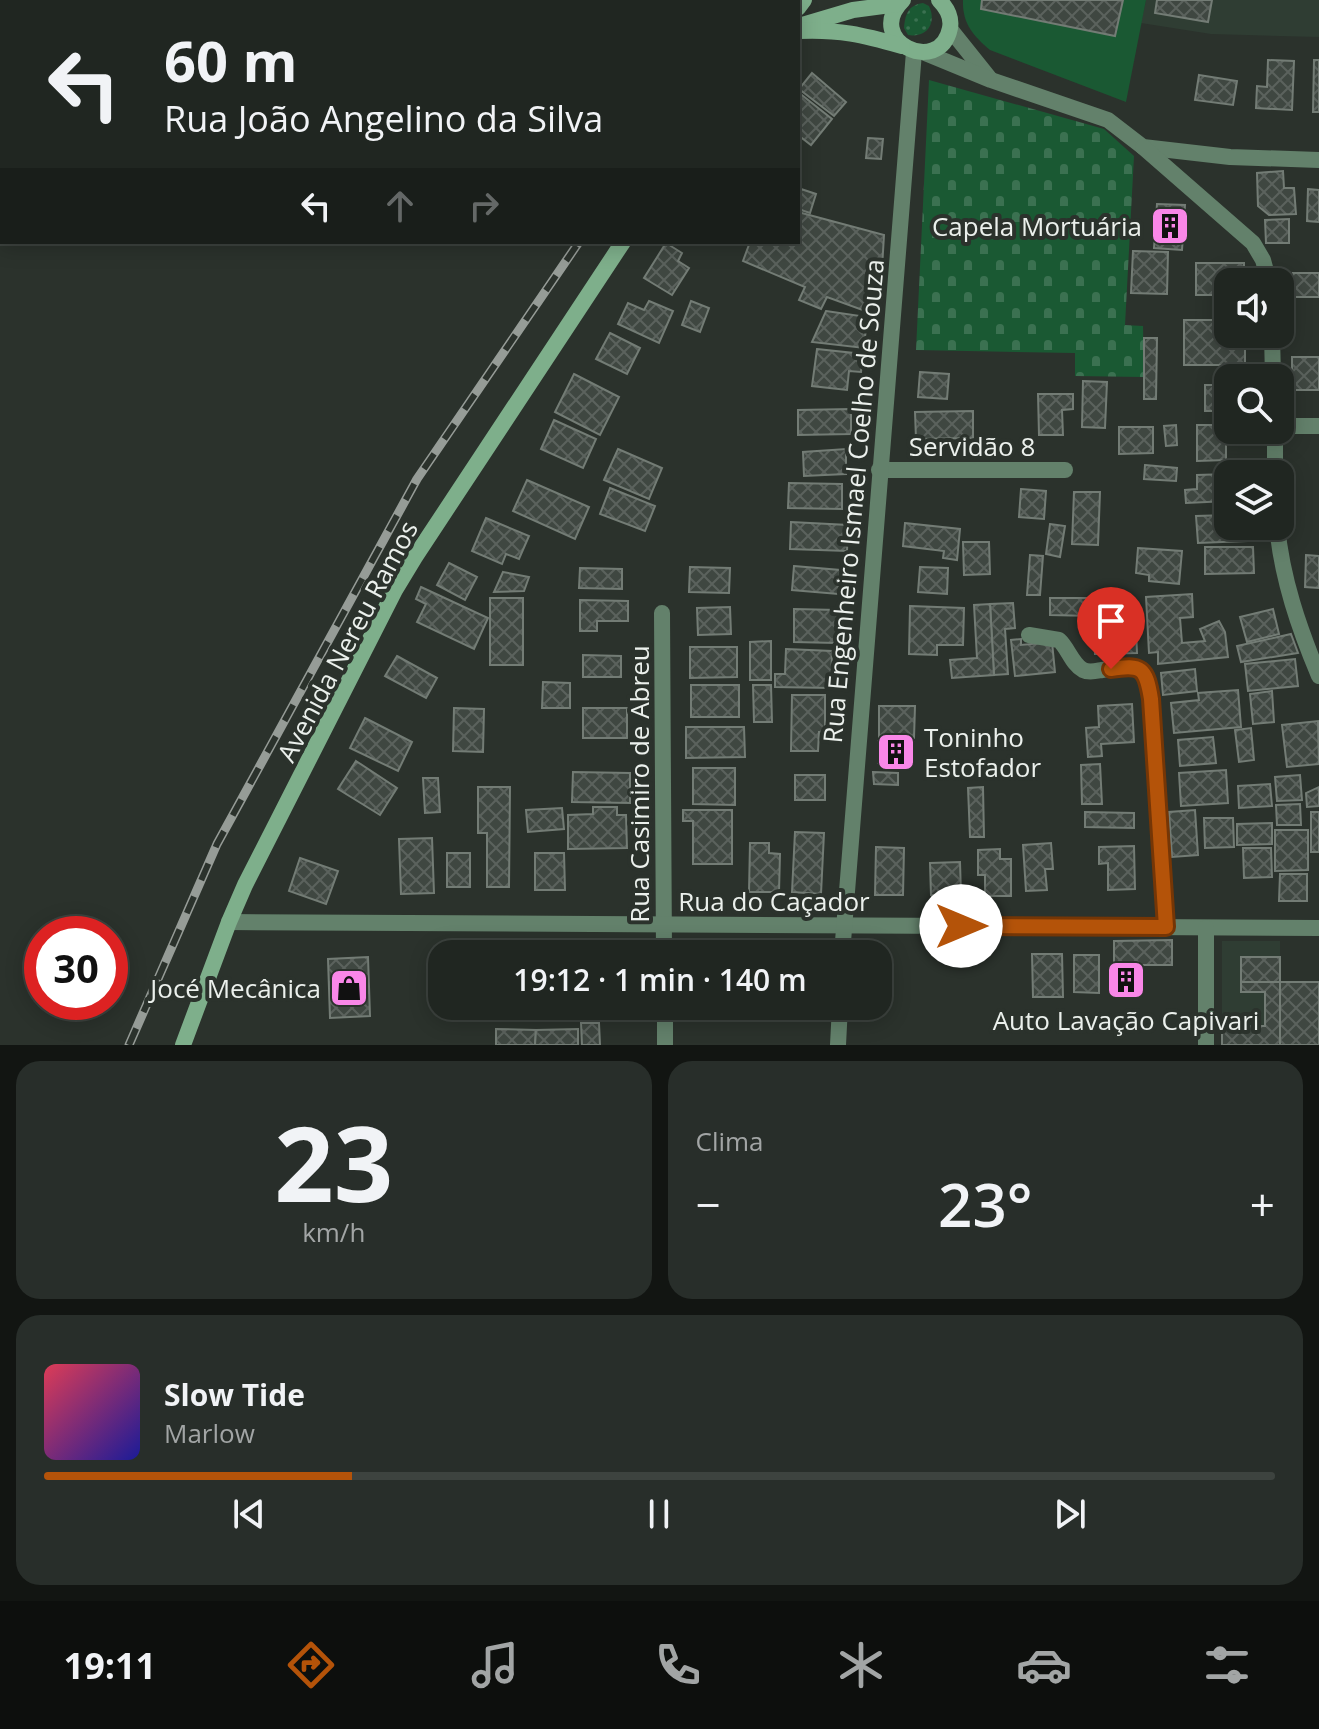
<!DOCTYPE html>
<html lang="pt">
<head>
<meta charset="utf-8">
<style>
	:root { --surface:#202621; --page:#282e2a; --text:#f1f3f6; --muted:#a2a5a5; --line:#3d433f; --accent:#b45309 }
	body { margin:0; font-family:"Open Sans",sans-serif; background:var(--page); color:var(--text); height:100vh; display:flex; flex-direction:column; font-size:30px; white-space:nowrap }
	* { box-sizing:border-box; margin:0 }
	p { font-size:26px; color:var(--muted) }
	.icon { flex:none; width:44px; height:44px; fill:none; stroke:currentColor; stroke-width:2; stroke-linecap:round; stroke-linejoin:round }
	.map { position:relative; height:1045px; overflow:hidden }
	.panel { display:flex; flex-direction:column; gap:16px; padding:16px; background:#121512; flex:1 }
	.panel>* { flex:none }
	.hud { position:absolute; left:0px; top:0px; width:800px; height:244px; box-shadow:0 4px 20px #0003,0 0 0 2px var(--line); background:#202621; color:var(--text); overflow:hidden }
	.controls { position:absolute; left:1214px; top:268px; display:grid; gap:16px }
	.controls a { display:grid; place-items:center; width:80px; height:80px; border-radius:16px; background:var(--surface); box-shadow:0 4px 20px #0003,0 0 0 2px var(--line); font-size:40px }
	.speed { position:absolute; left:24px; top:916px; display:flex; gap:16px; font-size:40px; font-weight:700; text-align:center }
	.speed>* { display:grid; place-content:center; width:104px; height:104px; border-radius:50%; background:var(--surface); box-shadow:0 4px 20px #0003,0 0 0 2px var(--line); line-height:1 }
	.speed .limit { border:12px solid #d22; background:#fff; color:#111 }
	.pin { position:absolute; display:grid; place-items:center; width:68px; height:68px; color:#fff; margin:-82px -34px; border-radius:50% 50% 50% 0; rotate:-45deg; box-shadow:0 0 8px #0007 }
	.pin .icon { rotate:45deg }
	.me { position:absolute; width:88px; margin:-44px; rotate:90deg; stroke-linejoin:round; filter:drop-shadow(0 0 6px #0008) }
	.turn { display:flex; align-items:center; gap:28px; height:168px; padding:0 32px; font-size:36px }
	.turn .icon { width:104px; height:104px; stroke-width:2.5 }
	.turn b { display:block; font-size:56px; line-height:68px }
	.lanes { display:flex; align-items:center; height:76px; padding:0 32px; background:#0003; justify-content:center; gap:40px; direction:ltr }
	.lanes .off { opacity:.35 }
	.big { font-size:60px; font-weight:600; line-height:1.1 }
	.panel .widget { flex:1; display:flex; flex-direction:column; justify-content:center; gap:12px; min-width:0; padding:0 28px; border-radius:24px; background:var(--page) }
	.panel .dial { align-items:center; gap:0 }
	.dial b { font-size:104px; line-height:1 }
	.song { display:flex; align-items:center; gap:24px }
	.cover { width:96px; height:96px; border-radius:12px; background:linear-gradient(135deg,hsl(350 70% 55%),hsl(240 70% 35%)) }
	.played { height:8px; border-radius:4px; background:linear-gradient(90deg,var(--accent) 25%,var(--line) 25%) }
	.keys { display:flex; justify-content:space-around; direction:ltr }
	.heat { display:flex; justify-content:space-between; align-items:center; font-size:44px; direction:ltr }
	.panel .tiles { flex:1; display:grid; gap:16px; grid-template-columns:1fr 1fr }
	.widget:last-child { grid-column:span 2 }
	.trip { position:absolute; left:428px; top:940px; width:464px; height:80px; border-radius:24px; background:var(--surface); box-shadow:0 4px 20px #0003,0 0 0 2px var(--line); font-weight:600; line-height:80px; text-align:center }
	.menu { display:flex; height:128px; justify-content:space-around; align-items:center; background:#0d0f0d; color:var(--muted) }
	.menu .icon { width:56px; height:56px }
	.menu .active { color:var(--accent) }
	.menu b { font-size:36px; color:var(--text) }
	.map>svg:first-child { display:block }
</style>
</head>
<body>
<div class="map">
<svg width="1319" height="1045" viewBox="0 0 1319 1045">
	<defs>
		<pattern id="grass-dots" width="8" height="8" patternUnits="userSpaceOnUse" patternTransform="scale(2)"><rect width="8" height="8" fill="#1a5933"/><path d="M2 2h.1M6 6h.1" fill="none" stroke="#3b7151" stroke-width="1.8" stroke-linecap="round"/></pattern>
		<pattern id="cemetery-stones" width="16" height="16" patternUnits="userSpaceOnUse" patternTransform="scale(2)"><rect width="16" height="16" fill="#1a5933"/><path d="M2 7V4a2 2 0 0 1 4 0v3zM10 15v-3a2 2 0 0 1 4 0v3z" fill="#3b7151"/></pattern>
		<pattern id="building-cross-hatch" width="8" height="8" patternUnits="userSpaceOnUse" patternTransform="scale(2)"><rect width="8" height="8" fill="#3f4741"/><path d="M0 0l8 8M0 8l8-8" fill="none" stroke="#5b625d"/></pattern>
	</defs>
	<rect width="100%" height="100%" fill="#2b322c"/>
	<g fill="#2f3d33">
		<polygon points="1146,0 1319,0 1319,37 1211,34 1141,23"/>
		<rect x="1222" y="941" width="58" height="104"/>
	</g>
	<path fill="url(#grass-dots)" d="M923,3L929,6C937,23 927,38 908,35L904,28C905,15 908,5 923,3Z"/>
	<polygon fill="url(#cemetery-stones)" points="929,80 1104,129 1134,156 1125,325 1143,326 1144,377 1075,376 1075,353 916,350"/>
	<path fill="#1a5933" d="M963,0H1146L1126,102L990,50C973,36 962,23 963,0Z"/>
	<g fill="url(#building-cross-hatch)" stroke="#737c75" stroke-width="2">
		<polygon points="982,0 1123,0 1115,36 981,9"/>
		<polygon points="1157,0 1212,0 1208,22 1155,13"/>
		<polygon points="1268,60 1294,61 1292,110 1256,108 1257,86 1267,87"/>
		<polygon points="1314,60 1319,60 1319,112 1313,112"/>
		<polygon points="812,73 846,102 834,116 799,89"/>
		<polygon points="1199,75 1237,81 1233,105 1195,100"/>
		<polygon points="798,92 832,119 811,145 798,135"/>
		<polygon points="868,138 883,139 881,159 866,158"/>
		<polygon points="1283,171 1284,188 1294,188 1296,214 1269,215 1258,206 1257,173"/>
		<polygon points="798,188 816,194 810,213 798,209"/>
		<polygon points="1308,189 1319,190 1319,222 1307,221"/>
		<polygon points="1157,204 1185,205 1182,250 1154,248"/>
		<polygon points="798,212 884,235 880,302 872,300 868,312 827,297 821,309 799,300 805,287 743,261 750,242 798,242"/>
		<polygon points="1289,219 1289,243 1266,243 1265,220"/>
		<polygon points="666,243 682,253 678,261 689,268 672,295 644,278"/>
		<polygon points="1133,251 1168,252 1167,294 1131,293"/>
		<polygon points="1196,263 1244,263 1244,282 1228,282 1228,295 1196,295"/>
		<rect x="1293" y="273" width="26" height="24"/>
		<polygon points="649,301 673,311 659,343 618,324 628,303 644,310"/>
		<polygon points="691,301 709,308 700,332 682,325"/>
		<polygon points="826,311 867,317 864,348 812,342"/>
		<polygon points="1184,320 1228,320 1228,334 1245,334 1245,365 1184,365"/>
		<polygon points="610,333 640,348 627,374 596,359"/>
		<polygon points="1144,338 1157,338 1156,399 1144,399"/>
		<polygon points="817,349 863,354 861,372 849,371 847,390 812,386"/>
		<rect x="1292" y="357" width="27" height="33"/>
		<polygon points="920,372 949,374 947,399 918,397"/>
		<polygon points="574,374 619,397 600,435 555,412"/>
		<polygon points="1083,381 1107,382 1105,428 1082,427"/>
		<rect x="1205" y="385" width="23" height="26"/>
		<polygon points="1038,394 1073,394 1073,409 1062,410 1063,435 1039,435"/>
		<polygon points="851,409 851,434 798,435 798,410"/>
		<polygon points="973,411 973,438 916,439 915,412"/>
		<polygon points="554,420 596,439 583,468 541,449"/>
		<polygon points="1176,425 1177,445 1166,446 1164,426"/>
		<polygon points="1197,425 1226,425 1226,460 1197,461"/>
		<polygon points="1119,427 1153,427 1153,453 1119,454"/>
		<polygon points="618,449 662,468 649,499 604,480"/>
		<polygon points="846,449 846,474 804,476 803,452"/>
		<polygon points="1145,465 1177,468 1176,481 1144,479"/>
		<polygon points="1228,474 1228,501 1186,503 1185,490 1197,489 1197,475"/>
		<polygon points="527,480 589,507 575,539 513,511"/>
		<polygon points="789,483 842,484 842,509 788,508"/>
		<polygon points="610,488 655,506 645,531 600,514"/>
		<polygon points="1021,489 1046,491 1044,519 1019,517"/>
		<polygon points="1074,492 1100,492 1098,545 1072,544"/>
		<polygon points="1228,515 1228,526 1246,526 1247,541 1198,543 1196,516"/>
		<polygon points="486,518 529,536 519,559 506,554 502,564 472,551"/>
		<polygon points="791,522 848,525 847,551 790,549"/>
		<polygon points="905,523 960,529 957,560 943,558 944,551 903,546"/>
		<polygon points="1050,524 1065,526 1060,557 1046,554"/>
		<polygon points="963,542 989,542 990,574 964,575"/>
		<polygon points="1205,547 1253,547 1254,573 1205,574"/>
		<polygon points="1138,548 1182,551 1179,584 1149,581 1149,575 1136,573"/>
		<polygon points="1030,555 1043,556 1040,595 1027,595"/>
		<polygon points="1306,555 1319,556 1319,588 1305,587"/>
		<polygon points="449,563 477,577 465,600 437,585"/>
		<polygon points="794,566 840,570 838,594 792,590"/>
		<polygon points="690,567 730,568 729,593 689,592"/>
		<polygon points="920,567 948,568 947,594 918,592"/>
		<polygon points="580,568 622,569 622,589 579,588"/>
		<polygon points="503,572 529,577 524,591 494,592"/>
		<polygon points="421,587 488,618 474,649 417,622 426,604 416,599"/>
		<polygon points="1192,594 1193,617 1180,618 1182,643 1205,641 1200,629 1219,621 1225,632 1228,657 1158,664 1158,652 1149,653 1146,597"/>
		<rect x="490" y="598" width="33" height="67"/>
		<polygon points="1050,598 1092,598 1092,616 1050,615"/>
		<polygon points="580,600 628,601 628,621 597,621 597,631 580,631"/>
		<polygon points="1013,603 1015,628 1005,629 1008,674 994,675 990,604"/>
		<polygon points="990,604 994,675 952,678 950,660 977,658 974,605"/>
		<polygon points="910,606 964,608 963,645 937,645 937,655 909,654"/>
		<polygon points="730,607 731,634 698,635 697,608"/>
		<polygon points="794,609 837,610 836,643 794,642"/>
		<polygon points="1273,609 1279,634 1247,642 1240,617"/>
		<polygon points="1136,629 1137,653 1095,654 1094,630"/>
		<polygon points="1291,634 1298,653 1241,662 1237,646"/>
		<polygon points="1021,639 1021,645 1052,642 1055,672 1015,676 1011,640"/>
		<polygon points="771,641 771,680 750,680 750,642"/>
		<polygon points="690,647 737,647 737,677 690,678"/>
		<polygon points="786,649 832,651 831,688 775,687 775,674 785,674"/>
		<polygon points="583,655 621,656 621,677 583,677"/>
		<polygon points="397,656 437,678 426,698 385,676"/>
		<polygon points="1295,659 1298,686 1248,691 1245,664"/>
		<polygon points="1195,669 1197,691 1163,695 1161,673"/>
		<polygon points="543,682 570,683 570,708 542,708"/>
		<rect x="691" y="685" width="48" height="32"/>
		<polygon points="753,685 771,685 772,722 754,722"/>
		<polygon points="1238,690 1241,727 1174,733 1171,703 1199,700 1198,693"/>
		<polygon points="1272,691 1274,722 1253,724 1250,694"/>
		<polygon points="792,695 825,695 825,732 819,732 818,751 791,751"/>
		<polygon points="1132,704 1134,742 1101,744 1102,756 1088,757 1086,728 1099,727 1098,706"/>
		<polygon points="879,706 915,706 914,738 879,738"/>
		<polygon points="454,708 484,709 483,752 453,751"/>
		<rect x="583" y="708" width="44" height="30"/>
		<polygon points="365,718 412,742 398,771 350,748"/>
		<polygon points="1318,721 1319,764 1287,767 1282,725"/>
		<polygon points="686,727 744,727 745,757 686,758"/>
		<polygon points="1251,728 1254,760 1239,762 1235,730"/>
		<polygon points="1213,737 1216,763 1180,766 1178,740"/>
		<polygon points="878,741 914,742 913,764 878,763"/>
		<polygon points="356,761 397,788 380,815 338,789"/>
		<polygon points="1100,764 1102,804 1082,804 1081,765"/>
		<polygon points="693,768 735,768 735,805 693,804"/>
		<polygon points="1226,770 1228,803 1181,806 1179,773"/>
		<polygon points="573,772 630,773 630,803 572,802"/>
		<polygon points="873,772 898,773 898,785 874,784"/>
		<rect x="795" y="775" width="30" height="25"/>
		<polygon points="1300,775 1302,800 1277,801 1275,777"/>
		<polygon points="423,778 438,778 440,812 425,813"/>
		<polygon points="1270,784 1272,806 1239,808 1238,786"/>
		<polygon points="478,787 510,787 509,887 487,887 487,833 478,833"/>
		<polygon points="983,787 984,837 970,837 968,788"/>
		<polygon points="1319,787 1319,806 1307,807 1306,793"/>
		<polygon points="1300,804 1301,825 1277,825 1276,805"/>
		<polygon points="593,807 617,807 617,815 626,815 627,848 568,849 568,815 593,814"/>
		<polygon points="562,808 564,829 528,832 526,810"/>
		<polygon points="683,810 732,810 732,864 693,864 693,821 683,821"/>
		<polygon points="1195,810 1198,855 1172,857 1169,812"/>
		<polygon points="1085,812 1134,813 1134,828 1085,827"/>
		<rect x="1311" y="812" width="8" height="40"/>
		<polygon points="1204,818 1233,818 1234,847 1205,848"/>
		<polygon points="1272,823 1272,844 1237,845 1237,824"/>
		<polygon points="1275,830 1308,830 1308,870 1275,871"/>
		<polygon points="795,832 824,833 821,894 792,892"/>
		<polygon points="432,838 434,893 401,894 399,839"/>
		<polygon points="750,843 769,843 769,853 780,854 779,892 749,892"/>
		<polygon points="1051,843 1053,869 1045,869 1047,890 1026,891 1023,845"/>
		<polygon points="1134,846 1135,889 1108,890 1108,863 1099,864 1099,847"/>
		<polygon points="876,847 904,848 903,895 875,895"/>
		<polygon points="1243,848 1271,848 1272,877 1244,878"/>
		<polygon points="1000,849 1000,859 1011,859 1011,896 985,896 985,875 978,875 978,850"/>
		<rect x="447" y="853" width="23" height="34"/>
		<polygon points="535,853 564,853 565,890 535,890"/>
		<polygon points="300,858 338,871 326,904 289,891"/>
		<polygon points="960,862 961,895 931,895 930,863"/>
		<polygon points="1280,874 1307,874 1307,901 1279,901"/>
		<polygon points="1172,940 1172,965 1138,965 1138,996 1114,996 1114,941"/>
		<polygon points="1032,954 1062,954 1063,997 1033,997"/>
		<polygon points="1074,955 1099,955 1099,993 1074,992"/>
		<polygon points="368,957 370,1016 330,1018 328,959"/>
		<rect x="1241" y="957" width="39" height="25"/>
		<polygon points="1241,982 1280,982 1280,1045 1222,1045 1222,1026 1265,1026 1265,992 1241,992"/>
		<rect x="1280" y="982" width="39" height="63"/>
		<rect x="580" y="1006" width="49" height="8"/>
		<polygon points="581,1023 599,1023 600,1045 582,1045"/>
		<polygon points="496,1029 536,1030 535,1045 496,1045"/>
		<polygon points="578,1029 578,1045 535,1045 536,1030"/>
	</g>
	<g fill="none" stroke-linecap="round" stroke-linejoin="round">
		<g stroke="#63816b" stroke-width="16">
			<polyline points="22,0 22,2"/>
			<polyline points="588,2 592,0"/>
			<polyline points="950,29 990,79"/>
			<polyline points="923,52 991,80 1108,120 1143,147 1230,157 1319,160"/>
			<polyline points="0,146 2,145"/>
			<polyline points="1143,147 1253,243 1263,260 1269,282"/>
			<polyline points="1272,334 1273,378"/>
			<polyline points="1280,426 1319,426"/>
			<polyline points="1275,430 1275,474"/>
			<polyline points="879,470 1065,470"/>
			<path d="M1277,526C1282,579 1299,628 1319,676"/>
			<polyline points="662,613 664,954"/>
			<path d="M1029,635L1059,640C1068,648 1072,664 1083,670C1089,673 1096,671 1102,670C1136,665 1145,661 1151,699L1166,927"/>
			<polyline points="229,922 1319,928"/>
			<polyline points="1206,928 1206,1045"/>
			<polyline points="842,954 914,52"/>
			<polyline points="665,1006 665,1045"/>
			<polyline points="838,1045 840,1006"/>
		</g>
		<g stroke="#7eaf8b" stroke-width="16">
			<path d="M903,0C862,40 940,78 950,28C952,17 946,7 939,0"/>
			<polyline points="798,8 804,0"/>
			<polyline points="799,26 853,10 898,4"/>
			<path d="M798,31C839,29 863,35 902,46"/>
			<polyline points="183,1045 229,922 245,885 395,590 415,557 623,242"/>
		</g>
		<g stroke="#969c97" stroke-width="9">
			<g id="rail">
				<polyline points="750,2 752,0"/>
				<polyline points="129,1045 217,844 417,479 579,242"/>
			</g>
		</g>
		<use href="#rail" stroke="#2b322c" stroke-width="6" stroke-dasharray="18" stroke-linecap="butt"/>
	</g>
	<g fill="none" stroke-linecap="round" stroke-linejoin="round">
		<g stroke="#753606" stroke-width="20">
			<path id="route" d="M961,926L1166,927L1151,699C1146,668 1142,664 1111,669"/>
		</g>
		<use href="#route" stroke="#b45309" stroke-width="14"/>
	</g>
	<defs>
		<g id="building-square" transform="scale(2)"><rect x="-9" y="-9" width="18" height="18" rx="4" fill="#f987e8" stroke="#2b322c"/><path d="M-4-6H4V6H1V3H-1V6H-4ZM-2.5-4.3h1.7v1.8h-1.7ZM.8-4.3h1.7v1.8H.8ZM-2.5-1h1.7V.8h-1.7ZM.8-1h1.7V.8H.8Z" fill="#111"/></g>
		<g id="shop-square" transform="scale(2)"><rect x="-9" y="-9" width="18" height="18" rx="4" fill="#f987e8" stroke="#2b322c"/><path d="M-5-2.5h2.3a2.7 3.5 0 0 1 5.4 0H5L5.5 6h-11ZM-1.5-2.5h3a1.5 2.3 0 0 0-3 0Z" fill="#111"/></g>
	</defs>
	<g fill-rule="evenodd">
		<use href="#building-square" x="1170" y="226"/>
		<use href="#building-square" x="896" y="752"/>
		<use href="#building-square" x="1126" y="980"/>
		<use href="#shop-square" x="349" y="988"/>
	</g>
	<g text-anchor="middle" dominant-baseline="central" stroke-width="8" stroke-linejoin="round" paint-order="stroke">
		<g font-size="26" fill="#ebf0ec" stroke="#2b322c" text-anchor="end">
			<text x="1142" y="226">Capela Mortuária</text>
			<text x="924" y="737" text-anchor="start">Toninho<tspan x="924" dy="30">Estofador</tspan></text>
			<text x="321" y="988">Jocé Mecânica</text>
			<text x="1126" y="1020" text-anchor="middle">Auto Lavação Capivari</text>
		</g>
		<g font-size="26" fill="#ebf0ec" stroke="#2b322c">
			<text x="972" y="446">Servidão 8</text>
			<text transform="translate(853 501) rotate(-85)">Rua Engenheiro Ismael Coelho de Souza</text>
			<text transform="translate(347 641) rotate(-62)">Avenida Nereu Ramos</text>
			<text transform="translate(639 784) rotate(-90)">Rua Casimiro de Abreu</text>
			<text x="774" y="901">Rua do Caçador</text>
		</g>
	</g>
</svg>
<div class="controls">
<a><svg class="icon" aria-label="sound" viewBox="0 0 24 24"><path d="M4 9h4l5-4v14l-5-4H4zM17 9q2 3 0 6"/></svg></a>
<a><svg class="icon" aria-label="search" viewBox="0 0 24 24"><circle cx="10" cy="10" r="6"/><path d="M15 15l6 6"/></svg></a>
<a><svg class="icon" aria-label="layers" viewBox="0 0 24 24"><path d="M12 4l9 5-9 5-9-5zM3 14l9 5 9-5"/></svg></a>
</div>
<div class="speed"><div class="limit">30</div></div>
<div class="pin" style="left:1111px;top:669px;background:#d93025"><svg class="icon" aria-label="arrive" viewBox="0 0 24 24"><path d="M6 21V4h12l-3 4 3 4H6"/></svg></div>
<svg class="me" style="left:961px;top:926px" viewBox="-20 -20 40 40"><circle r="19" fill="#fff"/><path d="M0-13L10 11 0 6-10 11z" fill="#b45309"/></svg>
<div class="trip">19:12 · 1 min · 140 m</div>
<div class="hud">
<div class="turn"><svg class="icon" aria-label="left" viewBox="0 0 24 24"><path d="M17 20v-9H6M10 6l-5 5 5 5"/></svg><div><b>60 m</b>Rua João Angelino da Silva</div></div>
<div class="lanes"><svg class="icon" aria-label="left" viewBox="0 0 24 24"><path d="M17 20v-9H6M10 6l-5 5 5 5"/></svg><svg class="icon off" aria-label="ahead" viewBox="0 0 24 24"><path d="M12 20V5M6 11l6-6 6 6"/></svg><svg class="icon off" aria-label="right" viewBox="0 0 24 24"><path d="M7 20v-9h11M14 6l5 5-5 5"/></svg></div>
</div>
</div>
<section class="panel">
<div class="tiles">
<div class="widget dial"><b>23</b><p>km/h</p></div>
<div class="widget"><p>Clima</p>
<div class="heat"><a>−</a><b class="big">23°</b><a>+</a></div>
</div>
<div class="widget">
<div class="song"><i class="cover"></i><div><b>Slow Tide</b><p>Marlow</p></div></div>
<div class="played"></div>
<div class="keys"><svg class="icon" aria-label="previous" viewBox="0 0 24 24"><path d="M18 5L8 12l10 7zM5 5v14"/></svg><svg class="icon" aria-label="pause" viewBox="0 0 24 24"><path d="M8 5v14M16 5v14"/></svg><svg class="icon" aria-label="next" viewBox="0 0 24 24"><path d="M6 5l10 7-10 7zM19 5v14"/></svg></div>
</div>
</div>
</section>
<nav class="menu">
<b>19:11</b>
<svg class="icon active" aria-label="directions" viewBox="0 0 24 24"><path d="M12 3l9 9-9 9-9-9zM9 14v-3h6M13 9l2 2-2 2"/></svg>
<svg class="icon" aria-label="music" viewBox="0 0 24 24"><path d="M9 18V5l10-2v13"/><circle cx="6" cy="18" r="3"/><circle cx="16" cy="16" r="3"/></svg>
<svg class="icon" aria-label="phone" viewBox="0 0 24 24"><path d="M5 4h4l2 5-3 2q2 4 5 5l2-3 5 2v4C11 20 4 13 5 4z"/></svg>
<svg class="icon" aria-label="climate" viewBox="0 0 24 24"><path d="M12 3v18M4 7l16 10M4 17L20 7"/></svg>
<svg class="icon" aria-label="car" viewBox="0 0 24 24"><path d="M5 17H2v-5l4-1 3-4h7l3 4 3 1v5h-3M9 17h6M6 11h13"/><circle cx="7" cy="17" r="2"/><circle cx="17" cy="17" r="2"/></svg>
<svg class="icon" aria-label="filters" viewBox="0 0 24 24"><path d="M4 7h16M4 17h16"/><circle cx="9" cy="7" r="2"/><circle cx="15" cy="17" r="2"/></svg>
</nav>
</body>
</html>
